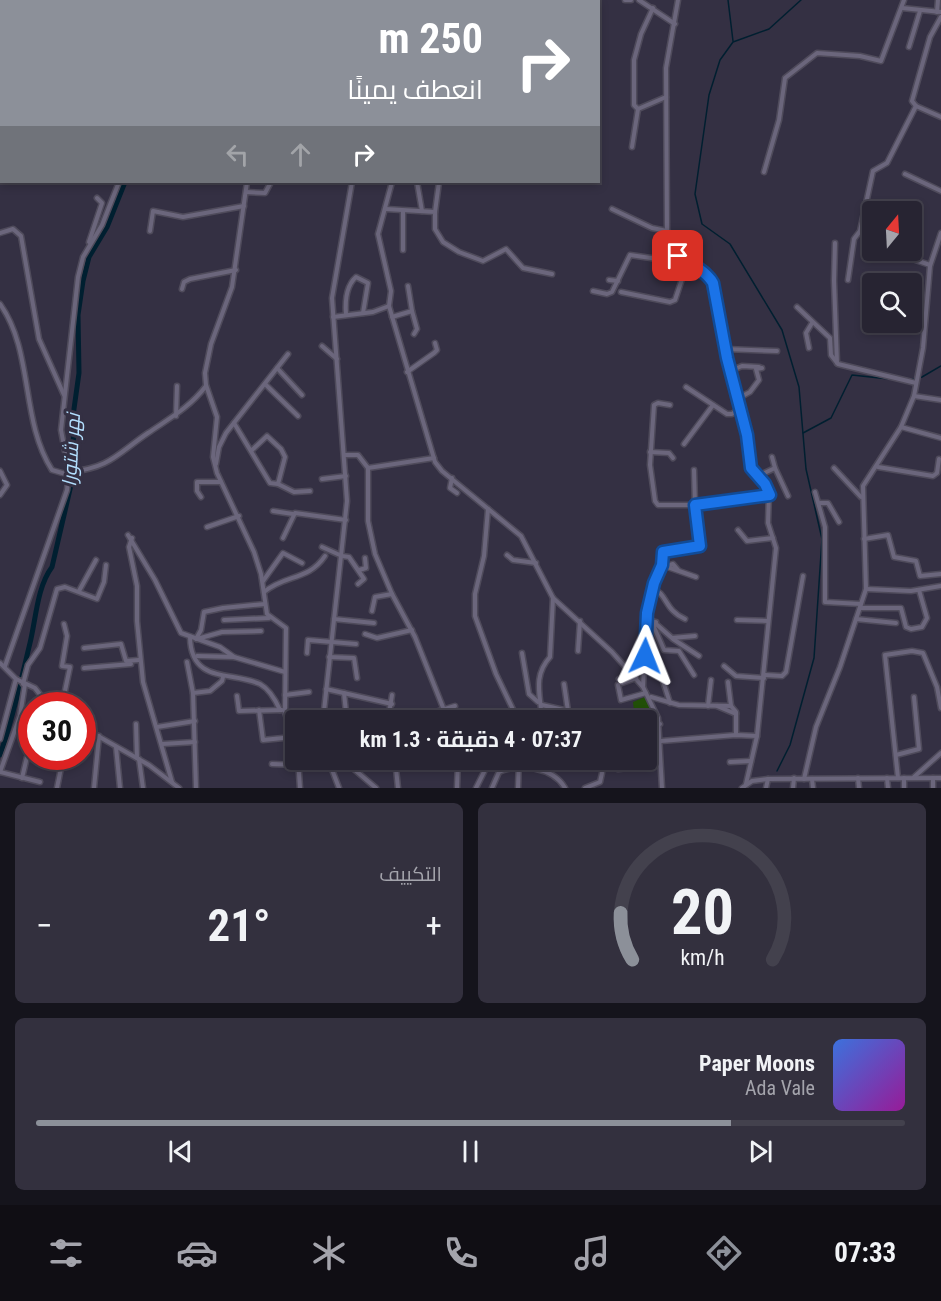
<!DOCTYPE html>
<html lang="ar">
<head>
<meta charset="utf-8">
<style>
	:root { --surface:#272432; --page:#33303e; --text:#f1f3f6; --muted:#a4a4ac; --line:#43414d; --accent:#8c9099 }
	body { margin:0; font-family:"Roboto Condensed",Cairo,sans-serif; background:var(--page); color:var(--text); direction:rtl; height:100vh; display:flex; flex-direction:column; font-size:22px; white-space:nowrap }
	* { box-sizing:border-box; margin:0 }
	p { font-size:20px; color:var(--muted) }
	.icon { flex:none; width:33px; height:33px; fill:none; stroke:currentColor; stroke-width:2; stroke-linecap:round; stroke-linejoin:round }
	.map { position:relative; height:788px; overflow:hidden; direction:ltr }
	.panel { display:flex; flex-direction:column; gap:15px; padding:15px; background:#15141c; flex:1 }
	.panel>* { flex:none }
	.banner { position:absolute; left:0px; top:0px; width:600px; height:183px; box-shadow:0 3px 9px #0003,0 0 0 2px var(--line); direction:rtl; background:#8c9099; color:#fff; overflow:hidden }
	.needle { width:39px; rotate:18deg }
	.tools { position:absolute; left:862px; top:201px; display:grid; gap:12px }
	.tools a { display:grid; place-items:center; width:60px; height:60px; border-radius:6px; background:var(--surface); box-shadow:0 3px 9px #0003,0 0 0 2px var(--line); font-size:30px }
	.speed { position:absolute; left:18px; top:692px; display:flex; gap:12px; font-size:30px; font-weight:700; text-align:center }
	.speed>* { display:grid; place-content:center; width:78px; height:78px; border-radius:50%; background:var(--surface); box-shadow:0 3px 9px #0003,0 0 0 2px var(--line); line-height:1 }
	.speed .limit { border:9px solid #d22; background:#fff; color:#111 }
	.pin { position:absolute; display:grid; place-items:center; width:51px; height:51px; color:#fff; margin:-26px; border-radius:12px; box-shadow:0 3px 9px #0006 }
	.me { position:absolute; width:66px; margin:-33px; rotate:2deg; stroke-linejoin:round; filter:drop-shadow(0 0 4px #0008) }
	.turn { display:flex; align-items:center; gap:21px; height:126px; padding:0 18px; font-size:27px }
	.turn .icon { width:78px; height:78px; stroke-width:2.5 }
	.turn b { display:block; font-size:42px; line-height:51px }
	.lanes { display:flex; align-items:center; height:57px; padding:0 18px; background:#0003; justify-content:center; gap:30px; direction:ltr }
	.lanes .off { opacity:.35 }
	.big { font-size:45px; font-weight:700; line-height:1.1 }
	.panel .tile { flex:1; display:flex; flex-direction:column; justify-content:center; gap:9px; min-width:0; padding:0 21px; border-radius:9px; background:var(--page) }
	.panel .dial { align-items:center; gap:0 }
	.dial svg { height:156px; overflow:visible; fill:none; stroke:var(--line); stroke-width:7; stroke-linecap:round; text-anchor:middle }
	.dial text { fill:var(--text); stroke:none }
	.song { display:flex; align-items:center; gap:18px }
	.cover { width:72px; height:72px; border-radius:9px; background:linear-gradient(135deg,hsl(220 70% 55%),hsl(300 70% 35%)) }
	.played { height:6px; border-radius:3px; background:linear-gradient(90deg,var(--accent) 80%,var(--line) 80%) }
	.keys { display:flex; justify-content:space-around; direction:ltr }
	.heat { display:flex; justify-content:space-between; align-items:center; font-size:33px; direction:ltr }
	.panel .tiles { flex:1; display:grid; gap:15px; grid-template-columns:1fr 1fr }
	.tile:last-child { grid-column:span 2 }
	.trip { position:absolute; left:285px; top:710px; width:372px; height:60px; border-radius:6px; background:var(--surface); box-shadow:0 3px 9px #0003,0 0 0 2px var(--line); font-weight:700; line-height:60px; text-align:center; direction:rtl }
	.menu { display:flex; height:96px; justify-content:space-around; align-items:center; background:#100e14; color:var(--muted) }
	.menu .icon { width:42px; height:42px }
	.menu .on { color:var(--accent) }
	.menu b { font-size:27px; color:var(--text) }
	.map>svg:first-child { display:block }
</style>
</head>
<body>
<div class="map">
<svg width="941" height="788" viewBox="0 0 941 788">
	<rect width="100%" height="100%" fill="#343043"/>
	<polygon fill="#214f08" points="647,696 657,723 647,724 646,720 640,720 634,711 633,702"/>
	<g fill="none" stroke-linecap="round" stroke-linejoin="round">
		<g stroke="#001f30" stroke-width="1.5">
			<polyline points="728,0 733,41"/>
			<polyline points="909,380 922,377 941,366"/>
			<polyline points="803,433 831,418 852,375 898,380"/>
			<polyline points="777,771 790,745 814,658 822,539 806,469 799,387 782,330 730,244 702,224 695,194 709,95 720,60 733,42 769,29 801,0"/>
		</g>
		<g stroke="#001f30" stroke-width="5">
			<polyline points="107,0 107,2"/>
			<path d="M0,755C13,718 21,680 30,643C36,619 37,587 52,567L74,472L73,416L79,373L78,315L83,281L89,257L107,227L125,182"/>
		</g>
		<g stroke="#4f4b5b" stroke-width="7">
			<g id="minor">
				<polyline points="102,0 102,2"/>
				<polyline points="262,0 262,2"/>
				<polyline points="381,0 381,2"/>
				<polyline points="511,0 517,2"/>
				<polyline points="625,0 631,0"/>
				<polyline points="639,0 675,24"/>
				<polyline points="678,0 666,68 667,231 686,259 709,276 713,283 727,358 747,435 751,468 769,492 768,523 776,548 757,736 746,784"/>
				<polyline points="216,2 219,0"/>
				<polyline points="492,2 493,0"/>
				<polyline points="592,2 592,0"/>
				<polyline points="902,8 941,12"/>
				<polyline points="937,12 938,0"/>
				<polyline points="909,47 920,11"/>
				<polyline points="916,106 912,101 930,37 941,17"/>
				<polyline points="638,109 634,105 634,60 641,34 653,8"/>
				<polyline points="632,147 638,109 666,97"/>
				<polyline points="764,172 779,120 785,78 817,53 860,56 881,61 904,0"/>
				<polyline points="905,174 941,191"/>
				<polyline points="247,182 232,287 211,344 205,373 206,385 217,417 213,457 217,473 254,552 261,574 267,614 286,628 285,712 296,749"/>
				<polyline points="392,182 378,234 391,291 389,306 435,462 442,471 521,536 553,598 612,652 643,687 658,718 662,788"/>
				<polyline points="417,182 422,211"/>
				<polyline points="246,192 265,193 271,182"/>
				<polyline points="386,209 435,212 435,229 443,242 459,252 483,261 506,249 523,268 552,274"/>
				<polyline points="612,209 652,228 667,231"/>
				<polyline points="435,212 439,182"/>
				<polyline points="150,231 153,211 183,217 244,206"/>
				<polyline points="0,233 13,229 21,236 39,339 64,395"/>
				<polyline points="89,242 102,203 97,198"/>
				<polyline points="835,243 834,281 837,363"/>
				<polyline points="403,250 403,211"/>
				<polyline points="898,254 930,265"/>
				<polyline points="609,280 618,281"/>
				<polyline points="848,280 854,239 860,231 873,171 887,163 916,106 941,117"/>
				<polyline points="182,289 184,282 190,279 236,270"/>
				<polyline points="593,291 607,294 612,292 630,255 665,260 682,254"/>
				<polyline points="621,292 670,302 675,300 685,270 692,265"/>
				<path d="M0,304C34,352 20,420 52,470L69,475"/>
				<polyline points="797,307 830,338 831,355 838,364 916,383"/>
				<polyline points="412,311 417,329 414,334"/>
				<path d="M346,314C345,301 346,286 356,277L368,283L363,313"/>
				<polyline points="333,317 373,312 389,306"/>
				<polyline points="392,317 412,311 408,286"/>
				<polyline points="322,346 337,359"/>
				<polyline points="809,348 806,333 812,323"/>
				<polyline points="725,349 777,351"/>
				<polyline points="277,368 302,395"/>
				<polyline points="730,371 742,366 759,367"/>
				<polyline points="407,372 434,353 437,350 435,343"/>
				<polyline points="265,384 298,416"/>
				<polyline points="686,387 727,414 732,414 740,408"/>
				<polyline points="914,396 941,400"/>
				<polyline points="737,399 750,392 759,380 756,369 762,368"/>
				<polyline points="670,405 658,403 654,405 650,465 655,501 658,505 695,505 694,470"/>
				<polyline points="176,416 177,386"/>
				<polyline points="234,423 270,483 278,484 285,457 281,449 267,436 251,451"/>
				<polyline points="901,427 941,438"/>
				<polyline points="684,444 713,405"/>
				<polyline points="650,452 669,453 673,458"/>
				<polyline points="344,455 358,455 368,468 434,458"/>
				<polyline points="772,457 775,468"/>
				<polyline points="216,464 219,447 226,433 288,354"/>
				<polyline points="878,467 933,476 937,473 939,459"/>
				<polyline points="368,468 368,521 375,554 392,594 415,637 448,720"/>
				<polyline points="834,468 861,497"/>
				<polyline points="0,471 7,485 0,495"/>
				<path d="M69,472C110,468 117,454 148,433C170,418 189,408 206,386"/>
				<polyline points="756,477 775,468 788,496"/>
				<polyline points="452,478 450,488 457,493"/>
				<polyline points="322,479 346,476"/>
				<polyline points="278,484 294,492 310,491"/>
				<polyline points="815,492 825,527 825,602 861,604"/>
				<polyline points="201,497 197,491 197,482 221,482"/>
				<polyline points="820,503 828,503 839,522"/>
				<polyline points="488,509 484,556 475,594 475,616 496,674 518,720"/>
				<polyline points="273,511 293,514"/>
				<polyline points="207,527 239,516"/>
				<polyline points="738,530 747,541 773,538"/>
				<polyline points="128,535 155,580 181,633 220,647 234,657 285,672"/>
				<polyline points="132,538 129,547 137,586 137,621 143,682 172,782"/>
				<polyline points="283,538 295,513 346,520"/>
				<polyline points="864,539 888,535 894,557 916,561 920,576 941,574"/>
				<polyline points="322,547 342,556 349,557 364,579 358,584"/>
				<polyline points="507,555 513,560 536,563"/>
				<polyline points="662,565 696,577"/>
				<polyline points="667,566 673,564 678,570"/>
				<polyline points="359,570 366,568 365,558"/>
				<polyline points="263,581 283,553 302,563"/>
				<path d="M652,588C668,594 664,610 685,619"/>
				<polyline points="866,589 911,591 941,586"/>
				<polyline points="79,591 96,560"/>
				<path d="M264,592C286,574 308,581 325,556"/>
				<polyline points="860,608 901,608 906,627 911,629 922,627 927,618 919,590"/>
				<polyline points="372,611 375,597 392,594"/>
				<polyline points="647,616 672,638 695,636"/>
				<polyline points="334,619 374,623"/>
				<polyline points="856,619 896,623"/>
				<polyline points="224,620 269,618"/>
				<polyline points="737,620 768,621"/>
				<polyline points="656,622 654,627 664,650 679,651 694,675"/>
				<polyline points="365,634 377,638 412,630"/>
				<path d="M190,637C191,684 231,671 260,684C269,689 276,701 280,710"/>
				<polyline points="196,639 201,630 204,612 223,608 265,604"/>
				<polyline points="197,639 222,632 261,631"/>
				<polyline points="673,639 699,656"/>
				<polyline points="84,648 121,644 126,661 139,660"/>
				<polyline points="578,651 580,621"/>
				<polyline points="307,653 308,640 356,644"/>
				<polyline points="522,653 529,694 538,702"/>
				<polyline points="197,656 234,657"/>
				<polyline points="329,657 354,658 357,678"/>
				<polyline points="187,662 193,693 196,788"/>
				<polyline points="0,663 16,679 35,688 48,705"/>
				<polyline points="5,666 67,490 69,472 61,430 78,277 83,257 102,225 119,182"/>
				<polyline points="724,666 736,676 764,678"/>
				<polyline points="84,668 131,664"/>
				<polyline points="765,675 782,676 786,672 803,576"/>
				<polyline points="662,678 670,703"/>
				<polyline points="619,679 622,683 636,678"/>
				<polyline points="728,682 731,706"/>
				<polyline points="23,684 28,665 40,648 57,589 65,587 97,599 104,582 106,565"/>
				<polyline points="618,685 621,700 646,693"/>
				<polyline points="643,686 647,613 653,583 662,565 663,552 700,546 695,505 770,495"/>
				<polyline points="326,689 392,704"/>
				<polyline points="193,693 210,691 222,681 223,677"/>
				<polyline points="344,693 346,712 354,712"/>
				<polyline points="285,695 309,692"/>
				<polyline points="237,696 239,711 282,710"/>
				<polyline points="651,697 679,705 731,706 736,712 736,735"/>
				<polyline points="62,705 70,667 62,666 67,636 64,624"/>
				<polyline points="542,705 568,711 564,684"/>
				<polyline points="708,706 711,680"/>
				<polyline points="717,706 736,714"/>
				<polyline points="259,710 263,740 293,737"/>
				<polyline points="435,712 455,706"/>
				<polyline points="323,720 347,501 332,298 352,182"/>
				<polyline points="388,720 392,695"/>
				<path d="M542,720C541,696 532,677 550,657L553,598"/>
				<polyline points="603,720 614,717 616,720"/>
				<polyline points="136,724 137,758"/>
				<polyline points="82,727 149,765 179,788"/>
				<polyline points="157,727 195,721"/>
				<polyline points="646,727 660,724"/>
				<polyline points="0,739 16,679"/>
				<polyline points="661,741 736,735 757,736"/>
				<polyline points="162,744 195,742"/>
				<polyline points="116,747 120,788"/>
				<polyline points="896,755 919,749 914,697"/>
				<polyline points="139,759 143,788"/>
				<polyline points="298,759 300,788"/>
				<polyline points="328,759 339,788"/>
				<polyline points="342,759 376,788"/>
				<polyline points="395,759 398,788"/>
				<polyline points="730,762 751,761"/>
				<polyline points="272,764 299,765"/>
				<polyline points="618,769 660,765"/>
				<polyline points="0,772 20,716 25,684"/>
				<polyline points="0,772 40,782"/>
				<polyline points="914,777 941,753"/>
				<polyline points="22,778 27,757"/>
				<polyline points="858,778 859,788"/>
				<polyline points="887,778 888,788"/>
				<polyline points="898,778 885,655 912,651 923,653 937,687 941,708"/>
				<polyline points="904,778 904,788"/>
				<polyline points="933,778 933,788"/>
				<polyline points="804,779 816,727 840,667 866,589 863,486 901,427 914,396 923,348 930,266 941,233"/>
				<polyline points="812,779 813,788"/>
				<polyline points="57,788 63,758"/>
				<polyline points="94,788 99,736"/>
				<polyline points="457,788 458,759"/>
				<polyline points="476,788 484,772"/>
				<path d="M492,788L499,772C520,763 553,767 565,788"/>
				<polyline points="518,788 519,759"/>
				<polyline points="585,788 600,782 602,773"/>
				<polyline points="742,788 752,781 768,779 941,778"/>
				<polyline points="766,788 768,779"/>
				<polyline points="793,788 794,778"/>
			</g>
		</g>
		<use href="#minor" stroke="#6b667c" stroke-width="4"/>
	</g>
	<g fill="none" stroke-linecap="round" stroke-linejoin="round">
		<g stroke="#114b97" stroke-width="15">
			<path id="route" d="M645,656L647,613L654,583L662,565L663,552L700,546L695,505L770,495L765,484L751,468L747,435L727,358L713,283C707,271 690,265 682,254L678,256"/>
		</g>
		<use href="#route" stroke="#1a73e8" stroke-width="10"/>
	</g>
	<g text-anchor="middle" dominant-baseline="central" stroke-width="6" stroke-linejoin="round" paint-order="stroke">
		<g font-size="20" font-style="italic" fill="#b2defd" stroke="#343043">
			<text transform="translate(71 450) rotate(-87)">نهر شتورا</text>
		</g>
	</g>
</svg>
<div class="tools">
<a><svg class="needle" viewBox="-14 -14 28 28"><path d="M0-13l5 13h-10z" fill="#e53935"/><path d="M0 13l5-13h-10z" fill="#a4a4ac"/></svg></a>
<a><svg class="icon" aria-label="search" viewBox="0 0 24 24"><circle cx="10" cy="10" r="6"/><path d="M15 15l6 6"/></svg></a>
</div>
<div class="speed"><div class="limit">30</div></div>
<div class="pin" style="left:678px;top:256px;background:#d93025"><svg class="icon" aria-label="arrive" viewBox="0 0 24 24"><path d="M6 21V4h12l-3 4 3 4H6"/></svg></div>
<svg class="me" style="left:645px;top:656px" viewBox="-20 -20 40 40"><path d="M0-17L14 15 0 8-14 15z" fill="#1a73e8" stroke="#fff" stroke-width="4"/></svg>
<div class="trip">07:37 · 4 دقيقة · 1.3 km</div>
<div class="banner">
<div class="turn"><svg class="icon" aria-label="right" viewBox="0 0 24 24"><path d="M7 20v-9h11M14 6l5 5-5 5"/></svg><div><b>250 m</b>انعطف يمينًا</div></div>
<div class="lanes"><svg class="icon off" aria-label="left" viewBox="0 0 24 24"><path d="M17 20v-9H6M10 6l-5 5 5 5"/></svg><svg class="icon off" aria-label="ahead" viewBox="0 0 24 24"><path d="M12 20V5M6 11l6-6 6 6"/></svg><svg class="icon" aria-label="right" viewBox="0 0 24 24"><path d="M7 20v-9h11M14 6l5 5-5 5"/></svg></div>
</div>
</div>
<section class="panel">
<div class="tiles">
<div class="tile dial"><svg viewBox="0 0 100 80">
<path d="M14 69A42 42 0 1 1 86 69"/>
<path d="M14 69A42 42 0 0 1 8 45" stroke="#8c9099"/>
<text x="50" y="56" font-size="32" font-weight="700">20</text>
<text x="50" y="72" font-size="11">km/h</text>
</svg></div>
<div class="tile"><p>التكييف</p>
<div class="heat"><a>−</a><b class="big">21°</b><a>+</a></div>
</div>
<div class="tile">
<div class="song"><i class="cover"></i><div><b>Paper Moons</b><p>Ada Vale</p></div></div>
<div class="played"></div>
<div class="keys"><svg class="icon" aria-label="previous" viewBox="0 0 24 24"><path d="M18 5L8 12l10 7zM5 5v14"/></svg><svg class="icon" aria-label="pause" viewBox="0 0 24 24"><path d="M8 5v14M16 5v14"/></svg><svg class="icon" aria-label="next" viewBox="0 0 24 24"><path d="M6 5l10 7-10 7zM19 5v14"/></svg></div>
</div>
</div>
</section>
<nav class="menu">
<b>07:33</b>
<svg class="icon on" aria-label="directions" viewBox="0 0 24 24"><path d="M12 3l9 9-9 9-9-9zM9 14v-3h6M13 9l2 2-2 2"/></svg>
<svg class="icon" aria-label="music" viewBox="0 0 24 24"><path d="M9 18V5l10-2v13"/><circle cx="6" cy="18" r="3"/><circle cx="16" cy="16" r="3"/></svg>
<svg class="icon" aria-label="phone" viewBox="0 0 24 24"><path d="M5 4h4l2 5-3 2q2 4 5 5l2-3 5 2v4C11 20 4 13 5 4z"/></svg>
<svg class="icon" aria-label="climate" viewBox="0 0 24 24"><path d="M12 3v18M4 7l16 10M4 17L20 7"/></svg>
<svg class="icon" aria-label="car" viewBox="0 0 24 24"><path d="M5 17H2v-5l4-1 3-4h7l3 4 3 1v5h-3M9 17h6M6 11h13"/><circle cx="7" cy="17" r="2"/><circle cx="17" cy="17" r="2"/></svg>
<svg class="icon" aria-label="filters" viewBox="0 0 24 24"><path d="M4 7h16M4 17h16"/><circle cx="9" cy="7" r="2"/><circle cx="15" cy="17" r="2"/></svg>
</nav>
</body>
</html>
